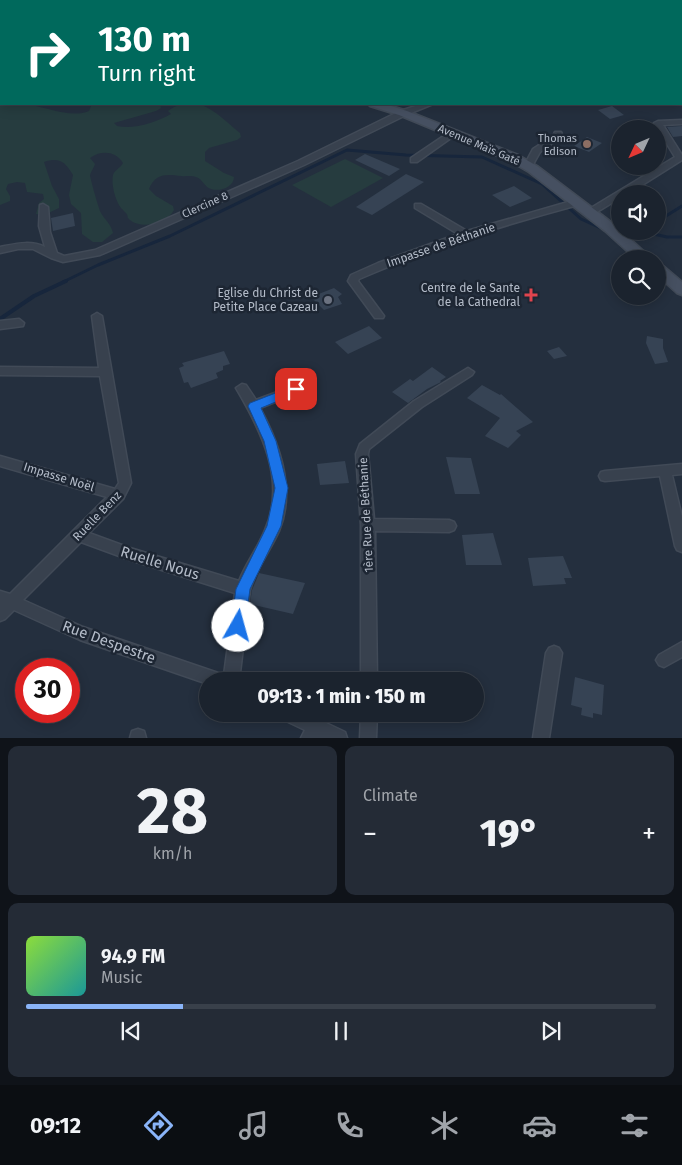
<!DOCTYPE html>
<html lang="en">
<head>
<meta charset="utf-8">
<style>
	:root { --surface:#1b232e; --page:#242b36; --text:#f1f3f6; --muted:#a0a4aa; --line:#39404a; --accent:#8ab4f8 }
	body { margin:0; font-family:"Fira Sans",sans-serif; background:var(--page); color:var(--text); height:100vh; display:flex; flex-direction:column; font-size:19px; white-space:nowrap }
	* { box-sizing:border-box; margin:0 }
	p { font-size:16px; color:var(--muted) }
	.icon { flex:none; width:28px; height:28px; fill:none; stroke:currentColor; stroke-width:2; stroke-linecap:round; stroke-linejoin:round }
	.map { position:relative; height:738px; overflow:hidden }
	.side { display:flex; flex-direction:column; gap:8px; padding:8px; background:#0f1319; flex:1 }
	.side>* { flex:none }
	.hud { position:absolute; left:0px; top:0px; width:682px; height:105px; box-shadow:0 2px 12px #0003,0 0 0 1px var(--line); background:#00695c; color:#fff; overflow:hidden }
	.needle { width:32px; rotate:226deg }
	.buttons { position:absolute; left:611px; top:120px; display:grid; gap:10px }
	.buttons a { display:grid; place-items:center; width:55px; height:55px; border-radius:50%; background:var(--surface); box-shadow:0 2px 12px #0003,0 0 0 1px var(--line); font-size:25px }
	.speed { position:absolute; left:15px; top:658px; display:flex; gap:10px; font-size:25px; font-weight:700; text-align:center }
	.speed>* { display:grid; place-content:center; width:65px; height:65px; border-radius:50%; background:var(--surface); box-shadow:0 2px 12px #0003,0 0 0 1px var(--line); line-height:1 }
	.speed .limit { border:8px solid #d22; background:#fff; color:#111 }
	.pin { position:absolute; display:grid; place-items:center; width:42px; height:42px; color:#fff; margin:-21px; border-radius:10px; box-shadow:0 2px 8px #0006 }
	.me { position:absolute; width:55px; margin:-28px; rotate:7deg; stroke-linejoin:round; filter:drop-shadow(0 0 4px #0008) }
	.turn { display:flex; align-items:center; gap:18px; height:105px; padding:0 15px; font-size:22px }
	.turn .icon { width:65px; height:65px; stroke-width:2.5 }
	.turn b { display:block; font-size:35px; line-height:42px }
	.big { font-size:38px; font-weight:800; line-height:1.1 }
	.side .widget { flex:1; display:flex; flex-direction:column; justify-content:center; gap:8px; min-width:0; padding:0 18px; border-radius:10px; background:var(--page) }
	.side .dial { align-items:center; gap:0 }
	.dial b { font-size:65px; line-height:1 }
	.song { display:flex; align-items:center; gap:15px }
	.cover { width:60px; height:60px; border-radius:8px; background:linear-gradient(135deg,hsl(90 70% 55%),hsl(180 70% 35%)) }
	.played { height:5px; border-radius:2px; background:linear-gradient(90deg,var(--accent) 25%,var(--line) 25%) }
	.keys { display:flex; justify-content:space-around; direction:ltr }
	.heat { display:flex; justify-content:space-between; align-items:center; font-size:28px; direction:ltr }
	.side .tiles { flex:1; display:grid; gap:8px; grid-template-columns:1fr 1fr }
	.widget:last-child { grid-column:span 2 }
	.trip { position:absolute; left:199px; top:672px; width:285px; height:50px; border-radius:25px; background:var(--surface); box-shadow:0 2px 12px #0003,0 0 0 1px var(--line); font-weight:800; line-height:50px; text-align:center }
	.menu { display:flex; height:80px; justify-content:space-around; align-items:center; background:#0b0e12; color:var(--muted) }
	.menu .icon { width:35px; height:35px }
	.menu .current { color:var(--accent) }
	.menu b { font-size:22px; color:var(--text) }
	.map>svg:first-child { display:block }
</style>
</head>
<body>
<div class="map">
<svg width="682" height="738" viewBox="0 0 682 738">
	<rect width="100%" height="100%" fill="#242f3e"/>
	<g fill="#263c3f">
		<path d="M0,84L1,104C9,104 18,103 26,104C43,106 71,119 89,111L92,104H160L161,108L156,111L114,123L117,126C133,130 157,122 171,114L168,111C197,90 218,115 240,133L241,137L237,140L209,148L205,152V161L224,173L234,177C234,187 220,192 211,189C204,187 203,179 196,177C191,175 186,177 181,176C167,174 155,173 149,189L156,196L173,206L174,210C167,223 142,230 130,220C125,215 130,219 126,213C126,213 121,208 121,208C115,200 111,184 113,175C115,169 120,169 123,163C116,151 101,150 90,158L95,164C94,168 91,171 90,175C90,178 99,210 101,213C105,220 111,224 113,233L102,242H93L82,234L81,213L71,204L69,195L73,175C65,162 60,157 44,162L52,186L59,199V208L44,215L36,214L39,203L44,199L43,194L27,192L25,183L17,182L8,184L6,189L10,196V201L0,205Z"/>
		<polygon points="345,159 383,178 331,207 292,185"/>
	</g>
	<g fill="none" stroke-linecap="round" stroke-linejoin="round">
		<g stroke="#17263c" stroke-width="3">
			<polyline points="658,221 682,206"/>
			<polyline points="640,231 667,237 682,237"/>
			<polyline points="63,282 98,265 170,236 347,150 406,155 482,157 542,184 581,219 605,230"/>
		</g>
		<polyline stroke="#17263c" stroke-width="4" points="0,319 34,296 66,281"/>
	</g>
	<g fill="#364354">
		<polygon points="612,106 624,115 610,119 598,110"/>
		<polygon points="682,126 682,136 673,137 667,127"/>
		<polygon points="587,137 602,143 589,152 574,146"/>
		<polygon points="365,154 400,169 389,176 355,160"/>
		<polygon points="406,174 424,182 372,215 356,207"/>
		<polygon points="514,186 532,198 510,207 492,195"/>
		<polygon points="73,213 75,226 53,231 51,218"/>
		<polygon points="334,288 342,294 338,297 342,304 324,310 311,297"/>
		<polygon points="369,326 382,338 348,354 335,342"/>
		<polygon points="647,336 663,339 663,348 668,362 655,364 646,343"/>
		<polygon points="559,347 567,356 554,359 547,351"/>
		<polygon points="224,351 230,364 223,366 223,370 216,373 218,378 191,388 188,382 184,383 179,368 184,366 182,363"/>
		<polygon points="432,367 446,377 440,381 441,382 427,389 408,403 392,392 410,379 413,381"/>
		<polygon points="482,385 500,395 501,394 533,422 516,431 521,435 508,448 485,436 500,418 467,398"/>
		<polygon points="446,457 471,458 480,494 455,494"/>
		<polygon points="345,461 349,483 320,485 317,464"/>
		<polygon points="493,533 502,565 466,565 462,535"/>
		<polygon points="563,556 572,578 564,578 566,584 533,586 528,558"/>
		<polygon points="259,573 305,583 293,614 250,604 252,590"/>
		<polygon points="575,677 604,685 602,715 593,713 593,718 581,715 582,708 571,705"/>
	</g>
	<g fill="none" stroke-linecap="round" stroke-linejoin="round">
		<g stroke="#414a57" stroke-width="3">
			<g id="street">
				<polygon points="0,0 17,0 18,1 1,1 0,3"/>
				<polygon points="374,0 383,0 384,1 375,1"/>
				<rect x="637" y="0" width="6" height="1"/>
				<rect x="681" y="76" width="1" height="5"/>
				<rect x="0" y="78" width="1" height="4"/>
				<path d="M422,104H433L406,115L304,165L100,255L63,262L51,258L33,249H18L0,253V247C16,244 30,240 45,247L39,226L40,205L43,204L48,207L50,232L57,253L64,256L95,250L298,161L400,111Z"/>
				<polygon points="682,120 682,124 663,125 682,155 682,160 628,194 620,194 620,198 592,215 586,215 586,211 675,157 654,123 658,121"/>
				<polygon points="451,131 458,133 417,162 411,162 411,158"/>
				<polygon points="555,132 561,132 562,134 560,139 540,152 531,168 525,168 524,166 533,149 553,136"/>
				<path d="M575,200L579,203L578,205C503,225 430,248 359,279L358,281L384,316L383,318H375L348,281L351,275L378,263L458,234L415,208V204H421L467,231Z"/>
				<path d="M97,313L102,316L131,483L123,499L89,533L130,548L239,581C246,563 258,548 265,530C287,481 261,430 236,388L242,384L246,385L256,400L296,385L302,389L300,392L260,408C280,445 296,490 279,531C270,551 256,569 250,590L239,681H208V684L80,640L14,610L5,619L0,621V591L10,594L107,497L0,466V456L115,489L119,483L100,376L0,375V367L99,368L92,316ZM81,542L130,560L235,593L224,675L83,627L23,600Z"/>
				<polygon points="19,319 24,323 23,326 0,329 0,321"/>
				<polygon points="468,368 474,372 472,375 422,407 369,449 368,454 374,519 449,520 454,522 456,526 454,530 449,532 375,531 377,681 361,681 361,525 356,454 360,444 414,401"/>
				<polygon points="682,464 682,474 672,475 682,517 682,552 677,550 675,546 660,476 605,481 601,480 599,476 601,472 605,471"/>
				<polygon points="682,642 682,657 664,667 659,665 656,660 659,655"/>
				<polygon points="554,646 559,648 562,653 549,738 533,738 546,653 549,648"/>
				<polygon points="282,714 307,714 345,732 347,738 301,738 305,730 284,720"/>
				<polygon points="361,714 377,714 376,738 360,738"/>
				<polygon points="138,729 144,731 146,738 130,738 132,731"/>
			</g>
		</g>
		<g stroke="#414a57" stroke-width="3">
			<g id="secondary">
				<rect x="247" y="0" width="8" height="1"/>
				<polygon points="368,104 385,104 407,111 518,155 537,166 615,225 652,259 636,259 605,231 529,172 510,161 399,115 370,106"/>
				<polygon points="658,265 663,266 682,282 682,295 677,293 658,276"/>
			</g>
		</g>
		<use href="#street" fill="#38414e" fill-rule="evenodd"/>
		<use href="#secondary" fill="#465061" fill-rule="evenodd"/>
	</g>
	<polygon fill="#1a73e8" stroke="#114b97" points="296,385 300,386 302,389 300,392 261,408 276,441 288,488 281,526 250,589 245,626 243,631 238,633 233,631 231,626 236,589 267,526 275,488 264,441 248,406 250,403"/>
	<circle fill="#8d6e63" stroke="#1d2633" stroke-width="2" cx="587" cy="144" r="5"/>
	<path fill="#e0444e" stroke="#1d2633" stroke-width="2" d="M528.5 287.5h5v5h5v5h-5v5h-5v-5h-5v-5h5z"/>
	<circle fill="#6b7280" stroke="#1d2633" stroke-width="2" cx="328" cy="300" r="5"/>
	<g text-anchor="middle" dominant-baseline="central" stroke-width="5" stroke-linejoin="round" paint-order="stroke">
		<g font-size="11" fill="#b4bcc9" stroke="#1d2633" text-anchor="end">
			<text x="577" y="138">Thomas<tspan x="577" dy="13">Edison</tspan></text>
		</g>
		<g font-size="11" fill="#b4bcc9" stroke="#1d2633">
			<text transform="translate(479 145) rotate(23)">Avenue Maïs Gaté</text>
			<text transform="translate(205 205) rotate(-24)">Clercine 8</text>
		</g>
		<g font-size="12" fill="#b4bcc9" stroke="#1d2633">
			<text transform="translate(441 245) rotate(-19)">Impasse de Béthanie</text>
			<text transform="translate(59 477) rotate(17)">Impasse Noël</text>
			<text transform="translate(366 515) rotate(-93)">1ère Rue de Béthanie</text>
			<text transform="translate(97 516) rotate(-46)">Ruelle Benz</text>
		</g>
		<g font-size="12" fill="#b4bcc9" stroke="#1d2633" text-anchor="end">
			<text x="520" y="288">Centre de le Sante<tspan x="520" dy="14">de la Cathedral</tspan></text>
			<text x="318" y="293">Eglise du Christ de<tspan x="318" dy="14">Petite Place Cazeau</tspan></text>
		</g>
		<g font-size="15" fill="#b4bcc9" stroke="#1d2633">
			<text transform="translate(160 563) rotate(17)">Ruelle Nous</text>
			<text transform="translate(109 642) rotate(20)">Rue Despestre</text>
		</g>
	</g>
</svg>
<div class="buttons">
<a><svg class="needle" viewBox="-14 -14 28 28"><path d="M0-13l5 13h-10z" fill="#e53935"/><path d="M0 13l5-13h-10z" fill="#a0a4aa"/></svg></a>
<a><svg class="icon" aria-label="sound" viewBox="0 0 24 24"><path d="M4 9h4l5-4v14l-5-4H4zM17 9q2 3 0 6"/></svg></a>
<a><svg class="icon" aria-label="search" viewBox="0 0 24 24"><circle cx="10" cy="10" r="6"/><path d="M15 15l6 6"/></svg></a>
</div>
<div class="speed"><div class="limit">30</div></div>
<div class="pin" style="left:296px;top:389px;background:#d93025"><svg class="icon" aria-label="arrive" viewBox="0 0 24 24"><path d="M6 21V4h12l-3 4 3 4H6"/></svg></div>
<svg class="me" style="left:238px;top:626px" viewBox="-20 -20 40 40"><circle r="19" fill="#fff"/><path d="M0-13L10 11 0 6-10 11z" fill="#1a73e8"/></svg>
<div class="trip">09:13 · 1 min · 150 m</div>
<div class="hud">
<div class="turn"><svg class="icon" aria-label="right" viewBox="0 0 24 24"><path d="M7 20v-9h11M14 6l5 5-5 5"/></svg><div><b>130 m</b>Turn right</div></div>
</div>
</div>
<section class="side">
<div class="tiles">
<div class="widget dial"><b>28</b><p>km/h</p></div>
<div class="widget"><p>Climate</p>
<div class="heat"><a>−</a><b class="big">19°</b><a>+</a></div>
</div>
<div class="widget">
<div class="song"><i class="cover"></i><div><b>94.9 FM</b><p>Music</p></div></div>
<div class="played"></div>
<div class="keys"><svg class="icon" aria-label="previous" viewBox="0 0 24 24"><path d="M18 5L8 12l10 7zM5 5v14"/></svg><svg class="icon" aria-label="pause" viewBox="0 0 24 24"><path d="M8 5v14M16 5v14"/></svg><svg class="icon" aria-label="next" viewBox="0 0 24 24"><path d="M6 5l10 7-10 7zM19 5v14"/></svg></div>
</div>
</div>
</section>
<nav class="menu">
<b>09:12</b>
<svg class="icon current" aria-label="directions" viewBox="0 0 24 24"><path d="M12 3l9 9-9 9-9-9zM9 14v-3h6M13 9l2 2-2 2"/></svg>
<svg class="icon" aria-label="music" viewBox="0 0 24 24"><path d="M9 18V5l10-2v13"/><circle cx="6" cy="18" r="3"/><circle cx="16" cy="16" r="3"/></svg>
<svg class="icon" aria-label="phone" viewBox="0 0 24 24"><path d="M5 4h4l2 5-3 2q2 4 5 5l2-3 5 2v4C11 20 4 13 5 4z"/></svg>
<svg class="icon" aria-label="climate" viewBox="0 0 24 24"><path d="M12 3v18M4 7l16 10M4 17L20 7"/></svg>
<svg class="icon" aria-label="car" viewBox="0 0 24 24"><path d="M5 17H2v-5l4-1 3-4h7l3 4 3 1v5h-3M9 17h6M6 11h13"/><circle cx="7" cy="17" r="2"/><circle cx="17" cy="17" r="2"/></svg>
<svg class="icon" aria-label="filters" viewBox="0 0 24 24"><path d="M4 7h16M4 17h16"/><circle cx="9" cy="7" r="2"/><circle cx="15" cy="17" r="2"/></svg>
</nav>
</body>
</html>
